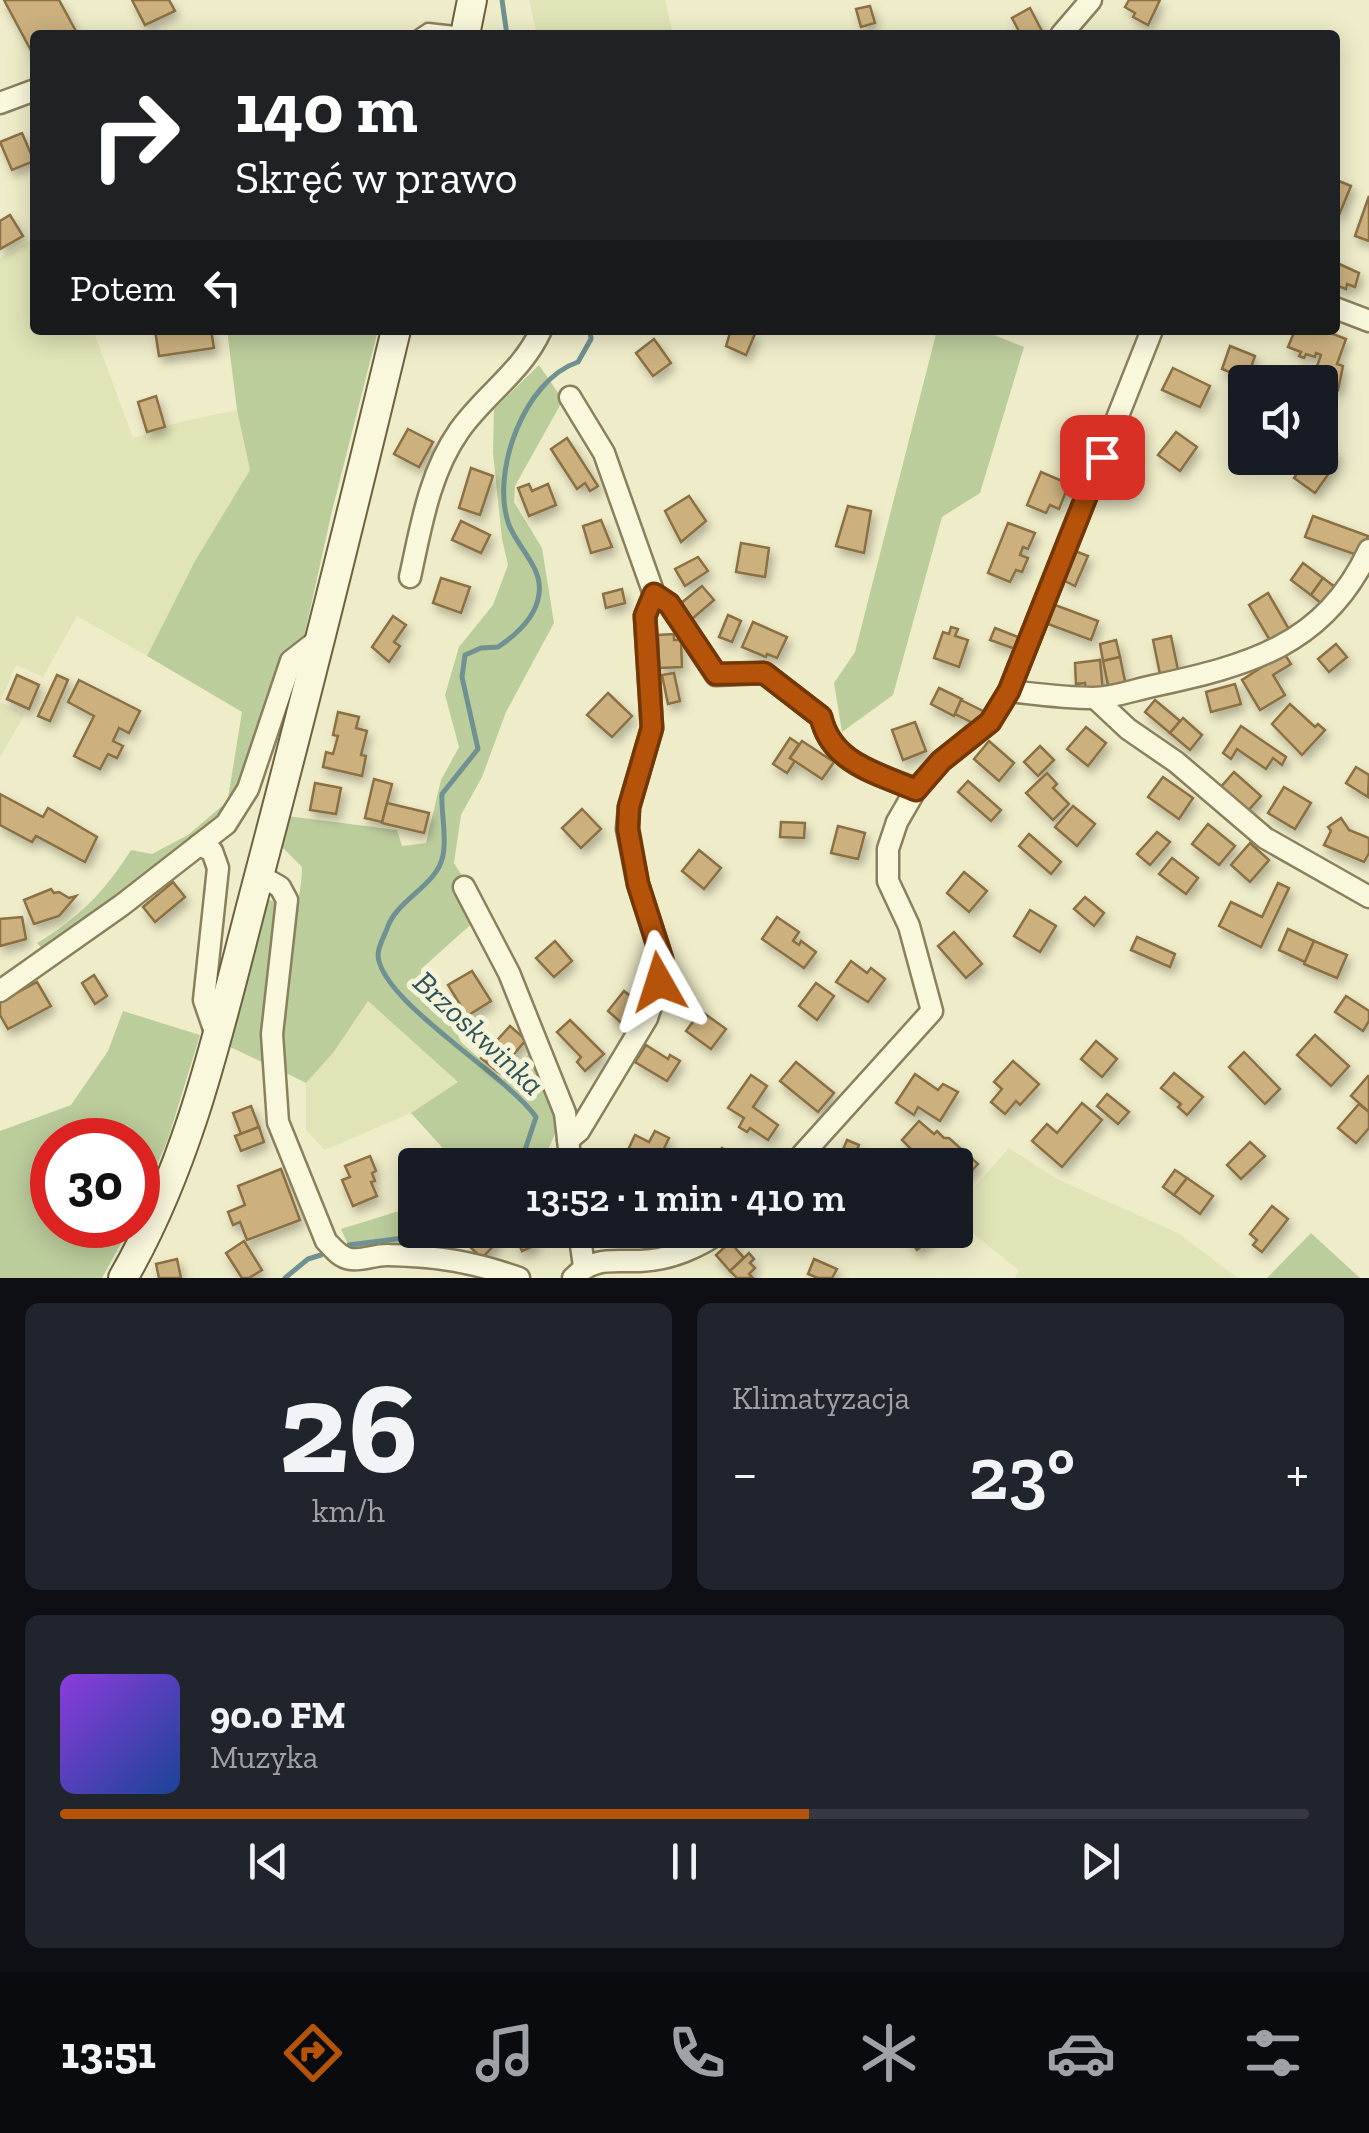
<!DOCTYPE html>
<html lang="pl">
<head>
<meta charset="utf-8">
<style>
	:root { --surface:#171b24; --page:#20242c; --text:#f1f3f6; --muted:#9ea1a6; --line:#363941; --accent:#b45309 }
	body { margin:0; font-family:"Zilla Slab",serif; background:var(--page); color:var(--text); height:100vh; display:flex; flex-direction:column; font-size:38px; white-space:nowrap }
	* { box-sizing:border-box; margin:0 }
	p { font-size:32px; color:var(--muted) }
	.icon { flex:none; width:55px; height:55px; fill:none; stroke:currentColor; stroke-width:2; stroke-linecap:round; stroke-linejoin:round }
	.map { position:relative; height:1278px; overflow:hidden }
	.details { display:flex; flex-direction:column; gap:25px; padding:25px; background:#0d0f14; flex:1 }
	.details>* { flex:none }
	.banner { position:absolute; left:30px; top:30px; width:1310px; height:305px; border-radius:10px; box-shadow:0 5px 25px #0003; background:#202124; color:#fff; overflow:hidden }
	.fabs { position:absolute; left:1228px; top:365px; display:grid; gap:20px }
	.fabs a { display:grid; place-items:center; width:110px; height:110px; border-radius:10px; background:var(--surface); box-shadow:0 5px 25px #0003; font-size:50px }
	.speed { position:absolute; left:30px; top:1118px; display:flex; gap:20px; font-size:50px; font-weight:700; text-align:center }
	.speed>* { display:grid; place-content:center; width:130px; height:130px; border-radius:50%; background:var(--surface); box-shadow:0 5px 25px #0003; line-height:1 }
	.speed .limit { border:15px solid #d22; background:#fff; color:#111 }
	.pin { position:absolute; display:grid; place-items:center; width:85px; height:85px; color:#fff; margin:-42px; border-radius:20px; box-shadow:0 5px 15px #0006 }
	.me { position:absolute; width:110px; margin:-55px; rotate:354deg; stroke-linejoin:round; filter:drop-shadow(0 0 8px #0008) }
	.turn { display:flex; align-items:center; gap:35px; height:210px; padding:0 40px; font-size:45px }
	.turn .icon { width:130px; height:130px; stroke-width:2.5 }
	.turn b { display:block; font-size:70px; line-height:85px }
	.then { display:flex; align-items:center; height:95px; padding:0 40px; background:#0003; gap:20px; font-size:38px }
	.big { font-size:75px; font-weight:600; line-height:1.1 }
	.details .widget { flex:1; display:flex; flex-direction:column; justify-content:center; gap:15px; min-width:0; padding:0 35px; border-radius:15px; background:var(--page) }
	.details .dial { align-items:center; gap:0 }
	.dial b { font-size:130px; line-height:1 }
	.song { display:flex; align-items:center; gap:30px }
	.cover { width:120px; height:120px; border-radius:15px; background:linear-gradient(135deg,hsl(270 70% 55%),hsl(220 70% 35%)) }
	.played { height:10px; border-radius:5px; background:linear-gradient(90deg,var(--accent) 60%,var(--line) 60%) }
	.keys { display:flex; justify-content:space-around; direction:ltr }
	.heat { display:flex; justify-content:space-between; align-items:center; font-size:55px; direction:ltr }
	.details .tiles { flex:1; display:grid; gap:25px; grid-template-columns:1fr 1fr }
	.widget:last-child { grid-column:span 2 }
	.trip { position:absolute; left:398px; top:1148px; width:575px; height:100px; border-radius:10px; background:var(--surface); box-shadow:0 5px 25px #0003; font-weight:600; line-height:100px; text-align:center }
	.tab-bar { display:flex; height:160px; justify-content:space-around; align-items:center; background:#090b0e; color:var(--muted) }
	.tab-bar .icon { width:70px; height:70px }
	.tab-bar .selected { color:var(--accent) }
	.tab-bar b { font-size:45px; color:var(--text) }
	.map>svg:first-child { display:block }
</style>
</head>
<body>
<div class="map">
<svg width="1369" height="1278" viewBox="0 0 1369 1278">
	<defs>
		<filter id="shadow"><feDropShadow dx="3.5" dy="6" stdDeviation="5" flood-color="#0004"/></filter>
	</defs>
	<rect width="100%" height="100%" fill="#efecc9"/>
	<g fill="#e1e4b6">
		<polygon points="529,0 665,0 673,35 537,35"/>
		<polygon points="35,238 35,330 93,330 133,438 176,423 237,410 250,470 195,561 147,656 77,616 43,677 16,665 0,702 25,714 0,757 0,258"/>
		<polygon points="368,1001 459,1082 411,1113 325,1150 306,1130 306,1083 333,1053"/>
		<polygon points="1009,1148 1055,1178 1178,1233 1238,1278 1015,1278 1019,1270 972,1233 955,1215 955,1209"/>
	</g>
	<g fill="#bccd9c">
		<polygon points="227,330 378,330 332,511 302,646 245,782 232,802 228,798 242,712 147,656 195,561 250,470 237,410"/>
		<polygon points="937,330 996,330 994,335 1024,347 980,493 942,517 893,695 842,732 834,683 855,652"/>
		<path d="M539,365L563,400L515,486L514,502L542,548L554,623L506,712L482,777L461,815L454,863L485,912L421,969L446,1008L461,1042L503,1080L533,1050L559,1125L541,1165H458L411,1113L458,1082L368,1001L333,1053L306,1083L284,1072C280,1032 280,993 286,953C290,923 302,898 302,867L279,844L287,816L397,830L402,846L426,843L441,780L459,747L445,695L459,647L493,605L508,565L502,539L493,453L494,409Z"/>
		<path d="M222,806L228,812L101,913L43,950L37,943C78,919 106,890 131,850L152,854L188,835Z"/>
		<polygon points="265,900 276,901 278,910 264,994 264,1063 226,1045"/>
		<polygon points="123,1011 200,1035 168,1139 138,1209 138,1140 52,1140 52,1225 131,1225 102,1278 0,1278 0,1131 71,1105 108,1051"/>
		<polygon points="415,1206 415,1230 481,1230 461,1242 351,1251 341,1229"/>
		<polygon points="1311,1233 1360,1278 1267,1278"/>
	</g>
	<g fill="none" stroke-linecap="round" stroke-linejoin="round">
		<g stroke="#709191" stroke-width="5">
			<polyline points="502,0 507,35"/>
			<path d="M520,1165L536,1117C507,1075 380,1001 378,955C378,946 385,935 388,926C399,898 438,885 443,855C447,836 441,814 442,794L478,749L462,677L465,655L481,648L498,647C516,635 536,618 539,594C543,568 518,548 509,525C490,473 524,380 578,362L591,339L590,330"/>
			<polyline points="349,1245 466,1230"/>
			<polyline points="285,1278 308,1259 321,1255"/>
		</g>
	</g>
	<g fill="#ccb17f" stroke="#8a7043" stroke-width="2.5" filter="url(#shadow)">
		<polygon points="4,0 59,0 78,35 35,35 35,58"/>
		<polygon points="132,0 169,0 175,11 145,25"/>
		<polygon points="1129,0 1160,0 1148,25 1133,17 1135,13 1125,7"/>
		<polygon points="870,6 875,23 861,27 856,9"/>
		<polygon points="1030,8 1044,35 1021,35 1012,18"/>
		<polygon points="22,133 34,161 12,170 0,142"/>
		<polygon points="1339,181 1351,186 1339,215 1335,213 1335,191"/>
		<polygon points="1369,196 1369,241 1355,236"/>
		<polygon points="10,215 23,236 0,249 0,221"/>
		<polygon points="1335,262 1359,273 1355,287 1347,284 1346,289 1335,285"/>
		<polygon points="155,330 211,330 214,348 159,356"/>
		<polygon points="731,330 755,334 746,355 726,346"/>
		<polygon points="1295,330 1334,330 1333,334 1346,339 1337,364 1343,366 1338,390 1312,380 1321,355 1316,353 1315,357 1306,354 1304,358 1299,356 1301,352 1288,347"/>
		<polygon points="654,339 671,363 653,376 636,353"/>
		<polygon points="1230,346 1255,356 1247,379 1222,369"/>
		<polygon points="1173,368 1210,386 1200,407 1162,390"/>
		<polygon points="156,396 165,427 147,432 138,402"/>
		<polygon points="408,429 433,442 419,467 394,454"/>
		<polygon points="1176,432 1197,447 1180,471 1158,455"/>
		<polygon points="567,438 598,486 590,491 585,483 577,489 551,449"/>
		<polygon points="1320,442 1337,454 1333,460 1337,462 1315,493 1294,478 1308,458 1320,458"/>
		<polygon points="471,468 493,476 480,515 459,508"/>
		<polygon points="1041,472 1069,484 1059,509 1050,505 1046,513 1027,505"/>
		<polygon points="529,484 532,491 548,484 556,505 529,516 518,488"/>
		<polygon points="689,496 706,521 681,542 665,511"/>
		<polygon points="848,506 871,511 864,553 836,546"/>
		<polygon points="1313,516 1368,536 1360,556 1305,537"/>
		<polygon points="601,520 612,547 591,553 583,526"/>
		<polygon points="461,521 490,535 481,553 452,540"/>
		<polygon points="1008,523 1035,533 1028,549 1023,547 1020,555 1028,558 1022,572 1016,570 1010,582 988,573"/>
		<polygon points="741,543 769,548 765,577 736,572"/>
		<polygon points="1075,551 1088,556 1075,586 1063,580"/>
		<polygon points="698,557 708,571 685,586 675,569"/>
		<polygon points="1303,563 1323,578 1311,595 1291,580"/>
		<polygon points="441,578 470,587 461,613 433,603"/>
		<polygon points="1323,578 1335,587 1322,604 1311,595"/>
		<polygon points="702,586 714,600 692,619 680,604"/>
		<polygon points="622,589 625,603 606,608 603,594"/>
		<polygon points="1268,593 1290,631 1271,642 1249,605"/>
		<polygon points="1055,605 1098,621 1091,640 1048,624"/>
		<polygon points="728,615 741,621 732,642 719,637"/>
		<polygon points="393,616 406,625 394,642 400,646 389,662 372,647"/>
		<polygon points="753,622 787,637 777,658 767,654 766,657 742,647"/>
		<polygon points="951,627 958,629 955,636 968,640 959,667 934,658 943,632 949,634"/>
		<polygon points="995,628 1023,639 1018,650 990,640"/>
		<polygon points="674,634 674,640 681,640 682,667 659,668 658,635"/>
		<polygon points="1171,636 1178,670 1160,674 1153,640"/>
		<polygon points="1116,640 1120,657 1103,661 1100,644"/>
		<polygon points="1336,644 1347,657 1329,672 1318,659"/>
		<polygon points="1284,653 1291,664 1273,675 1285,695 1260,710 1242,680"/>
		<polygon points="1120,657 1126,686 1109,690 1103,661"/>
		<polygon points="1100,660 1103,691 1086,693 1085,683 1076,684 1075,663"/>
		<polygon points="674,673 680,701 668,704 662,675"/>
		<polygon points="17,675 39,685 29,709 7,699"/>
		<polygon points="57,675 68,680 50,721 38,716"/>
		<polygon points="79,680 140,711 129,733 119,728 113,741 123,746 117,758 108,754 100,769 74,756 94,716 68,702"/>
		<polygon points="1235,684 1241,704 1211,712 1206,692"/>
		<polygon points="939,688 962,699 954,716 931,704"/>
		<polygon points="608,693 632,716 612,737 587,715"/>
		<polygon points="961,700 983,711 977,725 955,714"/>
		<polygon points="1155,700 1180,721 1170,733 1145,712"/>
		<polygon points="1290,704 1315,727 1318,724 1325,730 1302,755 1272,724"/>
		<polygon points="338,712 359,717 356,728 367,731 361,755 366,756 362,776 323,767 326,752 333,754 338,736 333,735"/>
		<polygon points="1183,718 1202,735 1190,750 1170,733"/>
		<polygon points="915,722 926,751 903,760 892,730"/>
		<polygon points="1241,726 1286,757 1282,765 1273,758 1266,769 1237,749 1231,759 1223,753"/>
		<polygon points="1086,727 1106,743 1088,766 1067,749"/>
		<polygon points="790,738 799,744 790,758 795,761 787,773 773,764"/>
		<polygon points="802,741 834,762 822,779 790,758"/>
		<polygon points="989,741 1014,763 999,781 974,759"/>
		<polygon points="1040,746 1054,760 1038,776 1024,762"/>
		<polygon points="1356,767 1369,775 1368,797 1346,783"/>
		<polygon points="1234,772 1261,796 1247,812 1220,788"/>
		<polygon points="1047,773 1057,784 1053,788 1069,804 1053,820 1026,793"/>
		<polygon points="1163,777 1193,798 1179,819 1148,797"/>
		<polygon points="374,779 392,784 382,822 365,818"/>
		<polygon points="968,781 1001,810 991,821 958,792"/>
		<polygon points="315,783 341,788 336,814 310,810"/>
		<polygon points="1284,787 1311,803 1295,829 1268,813"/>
		<polygon points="0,794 43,817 48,808 97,837 85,862 36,836 32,842 0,825"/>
		<polygon points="387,803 429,813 424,833 382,823"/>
		<polygon points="1073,806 1095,824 1077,846 1055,827"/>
		<polygon points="582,809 601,829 581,848 562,828"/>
		<polygon points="1341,818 1349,830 1369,838 1369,853 1364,862 1324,845 1331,831 1328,827"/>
		<polygon points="781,822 805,823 804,838 780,837"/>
		<polygon points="1208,824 1235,846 1219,865 1192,844"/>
		<polygon points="838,826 865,833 858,859 831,853"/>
		<polygon points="1157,832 1170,842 1150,865 1137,854"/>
		<polygon points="1029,834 1061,862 1051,874 1019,846"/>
		<polygon points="1250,843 1269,860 1250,882 1231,865"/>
		<polygon points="699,850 721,868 704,889 682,871"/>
		<polygon points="1172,858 1198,878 1186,894 1159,874"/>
		<polygon points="964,872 987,891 969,912 947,893"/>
		<polygon points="173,882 185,897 155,922 143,907"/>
		<polygon points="1278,883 1289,888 1261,947 1219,926 1231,902 1262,917"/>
		<polygon points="51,889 54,893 59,892 69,898 76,896 59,916 34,924 24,900"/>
		<polygon points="1085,897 1104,913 1094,926 1074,909"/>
		<polygon points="1030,910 1056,926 1040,952 1014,936"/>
		<polygon points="22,917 26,939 0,946 0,919"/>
		<polygon points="777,917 799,932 793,941 799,945 801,941 816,952 804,968 762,939"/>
		<polygon points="1288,929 1314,941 1305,962 1279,950"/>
		<polygon points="954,932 982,964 966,978 938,946"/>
		<polygon points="1137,937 1175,954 1170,967 1131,950"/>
		<polygon points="555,941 572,961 554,977 536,958"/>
		<polygon points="1314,941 1347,955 1337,978 1304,964"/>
		<polygon points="851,961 867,973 871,968 885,979 868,1002 836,982"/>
		<polygon points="472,971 491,1001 467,1016 448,985"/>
		<polygon points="94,975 107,996 95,1004 82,983"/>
		<polygon points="37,982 51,1006 8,1029 0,1015 0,1002"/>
		<polygon points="816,983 834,996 817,1020 799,1006"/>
		<polygon points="624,991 642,1005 625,1026 608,1011"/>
		<polygon points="1346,996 1369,1011 1369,1021 1363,1031 1335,1012"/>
		<polygon points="701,1011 726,1029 711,1049 686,1031"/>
		<polygon points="570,1020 604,1054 585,1071 577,1062 581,1057 557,1032"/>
		<polygon points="510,1026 526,1040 498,1072 481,1058"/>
		<polygon points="1315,1035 1349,1066 1331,1086 1297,1055"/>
		<polygon points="1096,1041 1117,1059 1102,1077 1081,1059"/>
		<polygon points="646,1045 668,1059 670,1055 680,1061 667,1081 635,1062"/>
		<polygon points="1244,1052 1280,1089 1265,1104 1229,1067"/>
		<polygon points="1013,1061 1039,1084 1020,1105 1016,1101 1005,1114 991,1102 1002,1089 994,1082"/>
		<polygon points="796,1062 834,1093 818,1112 780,1081"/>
		<polygon points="1174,1073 1203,1097 1187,1115 1178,1107 1181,1104 1161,1088"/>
		<polygon points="915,1074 938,1090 943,1084 958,1092 940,1121 918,1107 914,1115 896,1103"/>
		<polygon points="751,1075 767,1086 753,1107 778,1125 768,1140 750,1128 747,1132 739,1127 744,1118 728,1108"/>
		<polygon points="1368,1076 1369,1077 1369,1112 1351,1096"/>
		<polygon points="1107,1094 1129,1112 1118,1124 1097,1106"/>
		<polygon points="1082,1103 1102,1120 1062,1167 1032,1141 1047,1124 1057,1133"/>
		<polygon points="1359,1104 1369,1112 1369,1128 1356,1143 1338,1128"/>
		<polygon points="251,1106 259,1127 241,1134 233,1113"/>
		<polygon points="919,1121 934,1134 937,1131 944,1138 949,1138 978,1164 960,1183 955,1178 955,1165 919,1165 914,1152 902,1140"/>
		<polygon points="259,1127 264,1142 241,1151 235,1136"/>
		<polygon points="655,1131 669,1138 656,1165 621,1165 635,1135 649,1142"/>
		<polygon points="847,1140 859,1145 851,1164 839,1159"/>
		<polygon points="1250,1142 1265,1156 1241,1179 1227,1165"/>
		<polygon points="722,1148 742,1165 707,1165"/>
		<polygon points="370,1156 376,1171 372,1173 375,1181 371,1182 377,1196 353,1206 342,1180 350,1177 345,1166"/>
		<polygon points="281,1169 300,1220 247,1240 240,1222 233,1225 228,1212 245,1205 238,1186"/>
		<polygon points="1175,1170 1187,1178 1174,1195 1163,1187"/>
		<polygon points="1187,1178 1213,1196 1200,1214 1174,1195"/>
		<polygon points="1272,1206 1288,1219 1262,1252 1253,1245 1257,1240 1250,1234"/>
		<polygon points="486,1230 498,1241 482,1258 470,1247"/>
		<polygon points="513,1230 530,1230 536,1245 522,1251"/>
		<polygon points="908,1230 940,1230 941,1231 917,1250 904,1233"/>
		<polygon points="244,1241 262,1270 249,1278 242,1278 226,1253"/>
		<polygon points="730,1242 744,1258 730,1271 716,1255"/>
		<polygon points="749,1253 754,1259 750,1263 755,1268 749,1274 753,1278 737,1278 730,1271"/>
		<polygon points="177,1259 181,1278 159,1278 156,1264"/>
		<polygon points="814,1259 837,1269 832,1278 818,1278 808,1274"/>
	</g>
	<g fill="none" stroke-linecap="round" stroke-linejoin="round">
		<g stroke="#8b805d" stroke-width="15">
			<polyline id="lane" points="419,35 428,29 464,33"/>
		</g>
		<g stroke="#8b805d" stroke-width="25">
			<g id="street">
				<polyline points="1061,35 1091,0"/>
				<polyline points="0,103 35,90"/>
				<polyline points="1335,308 1369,321"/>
				<path d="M570,397L604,453L654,594L669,604L716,675L764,673L821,717C831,763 877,774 916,789"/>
				<path d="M410,577C421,527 429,474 459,431C485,394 522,372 541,330"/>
				<path d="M1009,691C1036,694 1065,698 1093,698C1112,698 1134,690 1153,686C1249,665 1324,646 1369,550"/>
				<polyline points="1096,699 1128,729 1176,762 1265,838 1369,897"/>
				<polyline points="199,845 212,851 218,868 204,1000 216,1035"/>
				<path d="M259,875L280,887L287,900L272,1034L278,1122L326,1241C333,1248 339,1257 350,1259C362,1261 376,1254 389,1255C438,1256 473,1262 519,1278"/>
				<polyline points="464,887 509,973 565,1113 571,1165"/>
				<polyline points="0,991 122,905 226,824 248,789 291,661 323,636"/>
				<polyline points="568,1140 579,1131 647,1018 659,982 662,959 638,884 627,829 629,807 652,728 645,616 654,594"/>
				<polyline points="793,1165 932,1011 909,926 888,881 888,849 897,822 916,789 941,761 990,722 1009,691 1152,330"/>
				<polyline points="579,1230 584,1267"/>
				<path d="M573,1278C595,1256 612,1262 640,1261C670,1260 700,1247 723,1230"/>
			</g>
		</g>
		<g stroke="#6d6140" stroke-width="32">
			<g id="secondary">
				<polyline points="465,35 472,0"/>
				<path d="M123,1278C194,1156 223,1011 259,876C307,694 352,513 396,330"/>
			</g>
		</g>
		<use href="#lane" stroke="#f9f7dc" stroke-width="10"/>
		<use href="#street" stroke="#f9f7dc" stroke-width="20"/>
		<use href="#secondary" stroke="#f9f7dc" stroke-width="28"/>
	</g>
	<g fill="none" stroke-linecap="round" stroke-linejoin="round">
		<g stroke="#753606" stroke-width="25">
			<path id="route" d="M659,982L662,959L638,884L628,829L629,807L652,728L645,616L654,594L669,604L716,674L764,673L821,717C831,763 877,773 916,790L941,761L990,722L1009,691L1102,457"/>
		</g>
		<use href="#route" stroke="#b45309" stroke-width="18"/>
	</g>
	<g text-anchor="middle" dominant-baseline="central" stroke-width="10" stroke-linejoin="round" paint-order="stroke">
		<g font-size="32" font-style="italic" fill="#30545b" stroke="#f6f4d8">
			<text transform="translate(479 1033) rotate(43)">Brzoskwinka</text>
		</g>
	</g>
</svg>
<div class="fabs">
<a><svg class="icon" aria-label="sound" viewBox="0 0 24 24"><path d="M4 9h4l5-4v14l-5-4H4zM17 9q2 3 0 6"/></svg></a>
</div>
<div class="speed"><div class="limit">30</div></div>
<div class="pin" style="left:1102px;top:457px;background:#d93025"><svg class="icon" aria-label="arrive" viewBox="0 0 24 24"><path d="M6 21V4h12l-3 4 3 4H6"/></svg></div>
<svg class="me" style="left:659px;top:982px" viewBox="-20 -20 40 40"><path d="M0-17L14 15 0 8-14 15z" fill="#b45309" stroke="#fff" stroke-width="4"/></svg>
<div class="trip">13:52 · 1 min · 410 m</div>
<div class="banner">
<div class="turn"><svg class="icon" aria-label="right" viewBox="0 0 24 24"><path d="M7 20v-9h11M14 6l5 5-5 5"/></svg><div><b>140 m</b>Skręć w prawo</div></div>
<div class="then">Potem<svg class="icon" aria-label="left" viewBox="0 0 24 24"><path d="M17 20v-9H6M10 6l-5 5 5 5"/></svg></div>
</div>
</div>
<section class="details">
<div class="tiles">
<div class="widget dial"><b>26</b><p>km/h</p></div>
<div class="widget"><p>Klimatyzacja</p>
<div class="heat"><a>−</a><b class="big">23°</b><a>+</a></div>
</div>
<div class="widget">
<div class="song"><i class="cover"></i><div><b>90.0 FM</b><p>Muzyka</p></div></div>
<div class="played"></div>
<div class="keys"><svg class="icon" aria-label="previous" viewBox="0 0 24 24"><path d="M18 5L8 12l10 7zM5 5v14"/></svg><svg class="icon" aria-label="pause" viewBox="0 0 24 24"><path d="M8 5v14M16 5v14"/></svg><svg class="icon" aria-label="next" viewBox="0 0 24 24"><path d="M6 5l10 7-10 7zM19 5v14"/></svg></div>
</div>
</div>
</section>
<nav class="tab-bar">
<b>13:51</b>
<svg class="icon selected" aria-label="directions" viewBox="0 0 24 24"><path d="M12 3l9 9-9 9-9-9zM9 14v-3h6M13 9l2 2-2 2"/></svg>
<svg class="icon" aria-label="music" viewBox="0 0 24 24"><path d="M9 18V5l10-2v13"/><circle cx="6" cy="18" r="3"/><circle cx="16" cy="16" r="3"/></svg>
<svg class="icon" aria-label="phone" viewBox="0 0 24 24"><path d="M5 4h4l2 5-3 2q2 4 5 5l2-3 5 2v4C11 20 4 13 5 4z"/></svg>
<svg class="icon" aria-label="climate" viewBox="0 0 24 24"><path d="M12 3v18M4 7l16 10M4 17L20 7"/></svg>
<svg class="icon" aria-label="car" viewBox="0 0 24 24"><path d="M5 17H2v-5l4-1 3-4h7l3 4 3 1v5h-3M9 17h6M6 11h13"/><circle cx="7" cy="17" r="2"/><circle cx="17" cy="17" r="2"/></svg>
<svg class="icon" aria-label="filters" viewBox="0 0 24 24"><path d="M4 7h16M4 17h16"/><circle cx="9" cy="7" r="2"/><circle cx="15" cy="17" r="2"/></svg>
</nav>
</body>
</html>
